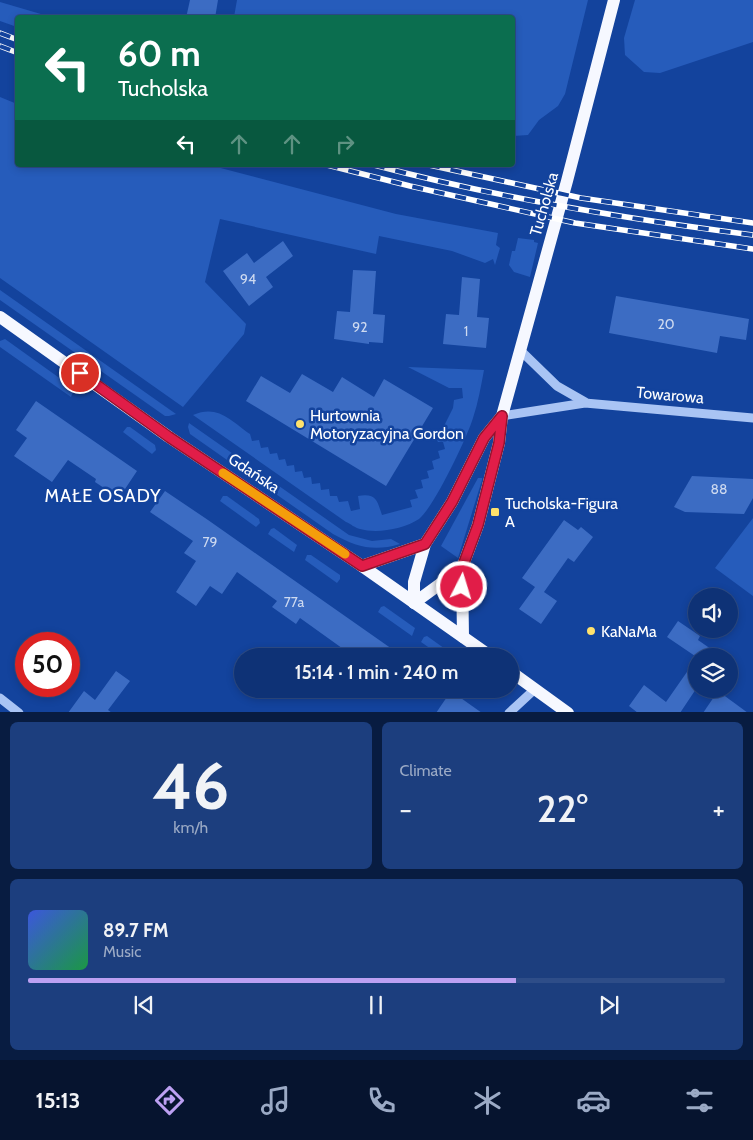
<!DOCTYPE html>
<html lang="en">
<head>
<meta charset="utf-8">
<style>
	:root { --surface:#0e3276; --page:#1c3e7e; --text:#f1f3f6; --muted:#9baac5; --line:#2e4d88; --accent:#bca0f2 }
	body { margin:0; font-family:Cabin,sans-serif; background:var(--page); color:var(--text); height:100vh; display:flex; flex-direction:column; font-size:19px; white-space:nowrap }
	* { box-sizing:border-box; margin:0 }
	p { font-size:16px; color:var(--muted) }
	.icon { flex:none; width:28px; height:28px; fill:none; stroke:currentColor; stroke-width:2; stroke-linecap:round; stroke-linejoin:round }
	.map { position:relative; height:712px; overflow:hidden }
	.details { display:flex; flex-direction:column; gap:10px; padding:10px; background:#081c41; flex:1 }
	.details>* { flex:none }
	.top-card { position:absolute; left:15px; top:15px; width:500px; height:152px; border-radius:5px; box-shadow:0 2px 8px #0003,0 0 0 1px var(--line); background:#0b6e4f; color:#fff; overflow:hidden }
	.fabs { position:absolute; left:688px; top:588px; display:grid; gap:10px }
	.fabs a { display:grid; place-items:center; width:50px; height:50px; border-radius:50%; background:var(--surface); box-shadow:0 2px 8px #0003,0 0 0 1px var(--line); font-size:25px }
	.speed { position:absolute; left:15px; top:632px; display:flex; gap:10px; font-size:25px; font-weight:700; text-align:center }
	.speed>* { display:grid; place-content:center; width:65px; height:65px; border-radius:50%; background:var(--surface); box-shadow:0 2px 8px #0003,0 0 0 1px var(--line); line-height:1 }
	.speed .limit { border:8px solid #d22; background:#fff; color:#111 }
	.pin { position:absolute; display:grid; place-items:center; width:42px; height:42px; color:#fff; margin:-21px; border:2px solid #fff; border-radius:50%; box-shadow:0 1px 5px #0007 }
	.me { position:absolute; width:55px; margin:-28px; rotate:5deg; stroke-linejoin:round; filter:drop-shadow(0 0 4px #0008) }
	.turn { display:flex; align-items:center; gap:18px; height:105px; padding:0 20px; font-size:22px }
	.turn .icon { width:65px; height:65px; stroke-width:2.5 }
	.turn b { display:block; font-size:35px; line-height:42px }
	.lanes { display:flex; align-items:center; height:48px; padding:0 20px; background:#0003; justify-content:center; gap:25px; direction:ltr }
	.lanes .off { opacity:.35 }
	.big { font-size:38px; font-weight:600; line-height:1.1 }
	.details .widget { flex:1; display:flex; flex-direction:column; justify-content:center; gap:8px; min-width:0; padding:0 18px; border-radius:8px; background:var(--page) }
	.details .dial { align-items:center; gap:0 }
	.dial b { font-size:65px; line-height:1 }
	.song { display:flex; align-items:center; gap:15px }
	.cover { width:60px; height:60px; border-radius:8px; background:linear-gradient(135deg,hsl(230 70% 55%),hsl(140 70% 35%)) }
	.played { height:5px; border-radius:2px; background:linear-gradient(90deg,var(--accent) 70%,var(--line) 70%) }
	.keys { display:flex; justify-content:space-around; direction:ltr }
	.heat { display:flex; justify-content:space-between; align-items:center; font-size:28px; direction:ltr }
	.details .tiles { flex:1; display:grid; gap:10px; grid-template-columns:1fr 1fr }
	.widget:last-child { grid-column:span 2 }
	.trip { position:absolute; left:234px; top:648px; width:285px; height:50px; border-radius:25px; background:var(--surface); box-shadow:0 2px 8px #0003,0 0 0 1px var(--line); font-weight:600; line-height:50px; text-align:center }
	.menu { display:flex; height:80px; justify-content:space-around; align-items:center; background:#06142f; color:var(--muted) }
	.menu .icon { width:35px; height:35px }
	.menu .current { color:var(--accent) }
	.menu b { font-size:22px; color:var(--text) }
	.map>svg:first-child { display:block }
</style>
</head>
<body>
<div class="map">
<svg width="753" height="713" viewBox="0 0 753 713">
	<rect width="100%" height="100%" fill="#13439d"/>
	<g fill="#265cbb">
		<polygon points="237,0 588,0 565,94 558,106 539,120 528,135 513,136 512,18 234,17"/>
		<polygon points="635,0 753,0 753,42 660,73 644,72 625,55 624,38"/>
		<polygon points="0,2 51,17 18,18 17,27 0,21"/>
		<polygon points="0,97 17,104 18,165 209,165 396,214 498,233 496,245 500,248 495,265 493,259 485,263 452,251 379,236 376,254 220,219 205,282 246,324 244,334 183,407 0,278"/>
		<polygon points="518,238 534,240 534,242 538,243 530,277 514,272 509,265 512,251 515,251"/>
		<polygon points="0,290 176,414 169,416 165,416 0,300"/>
		<polygon points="5,339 72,387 73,392 71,397 0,347 0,341"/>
		<path d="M408,367L484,370C481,386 478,403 473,418C467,438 434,507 419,519C404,529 377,534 360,529C355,528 351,524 346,522L193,415C218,404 231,421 250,434L252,441L259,440L261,448L268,447L270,454L277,453L279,460L285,459L287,466L294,465L295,472L302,471L304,478L311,477L312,484L320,483L321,490L329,489L330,496H337L339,502L348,501L351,511L360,509L358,496C377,493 377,501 382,515L412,507L410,500L418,498L415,490L423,488L421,480L429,478L427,471L434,469L432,461L440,458L438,451L445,449L443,442H438L437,440L453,408L454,400L463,398L462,388H449Z"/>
		<path d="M189,423L349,535L372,541L391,539L400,544C374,552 356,547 333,534L190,434L188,427Z"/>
		<polygon points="127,427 130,427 155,445 156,450 152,454 123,432"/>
		<polygon points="478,478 482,478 482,480 458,558 441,546"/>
		<polygon points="223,496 227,496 259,519 260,523 256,527 220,501"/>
		<polygon points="753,518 753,596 715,568"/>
		<polygon points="274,528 297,545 294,552 268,534 271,529"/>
		<polygon points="307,555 311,555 340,575 340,579 337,583 305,560"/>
		<polygon points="384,606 415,628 412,636 378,612 381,607"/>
		<polygon points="427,636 455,656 441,656 421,642 424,637"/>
	</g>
	<g fill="#3c6cc3">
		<polygon points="190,0 218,0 215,18 186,18"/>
		<polygon points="283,241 293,256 266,277 273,287 249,306 223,271 247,253 254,263"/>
		<polygon points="353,270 376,271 373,314 385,315 383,343 369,342 369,344 334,339 337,311 350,312"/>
		<polygon points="462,277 480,279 477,317 489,318 486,348 443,344 446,314 459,315"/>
		<polygon points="616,296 749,319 746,340 720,336 717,353 609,333"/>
		<polygon points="302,374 333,392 342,377 374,397 384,379 433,408 386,486 246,401 261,376 290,393"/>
		<polygon points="36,401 137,471 119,498 95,482 96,479 68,460 52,482 14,456 27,438 16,430"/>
		<polygon points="692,476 753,479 753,498 744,514 685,512 674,507"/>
		<polygon points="165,491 208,520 402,656 353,656 300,618 296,624 272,607 277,601 237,572 222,594 210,586 196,606 176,592 196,561 184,553 193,541 150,512"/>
		<polygon points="564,520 578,530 581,527 593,537 574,562 568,558 544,592 557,601 541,624 519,609 535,587 522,578"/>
		<polygon points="678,621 700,636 698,640 721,656 695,656 667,637"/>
		<polygon points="696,659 696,689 680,713 638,713 629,706 644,685 666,702"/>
		<polygon points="116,671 130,681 108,710 112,713 68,713 84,691 95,700"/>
		<polygon points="451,691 482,713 436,713"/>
		<polygon points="718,691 748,713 703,713"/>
	</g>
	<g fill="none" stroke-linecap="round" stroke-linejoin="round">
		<g stroke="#a9c4f4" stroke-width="9">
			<polyline points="521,351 557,386 585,402"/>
			<polyline points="502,416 585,403 753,418"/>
			<polyline points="0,698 19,713"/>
			<polyline points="509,713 535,689"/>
		</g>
		<g stroke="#f6f8ff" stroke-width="12">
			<polyline points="0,317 169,437 362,566 490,656"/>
			<polyline points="362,566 425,544"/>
			<polyline points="414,603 414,582 425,544 452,502 484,438 502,416"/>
			<polyline points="414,603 462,568"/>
			<polyline points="463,637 462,568 478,525 499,443 502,416 567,181 614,0"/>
			<polyline points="510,671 568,713"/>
		</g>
		<g stroke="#fff" stroke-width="5.5">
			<g id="rail">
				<polyline points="0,33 18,40"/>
				<polyline points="0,46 18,53"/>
				<polyline points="327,165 410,186 575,223 753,249"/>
				<path d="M374,165C498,198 626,219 753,235"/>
				<polyline points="429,165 581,198 753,223"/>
			</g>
		</g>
		<use href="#rail" stroke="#13439d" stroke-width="4" stroke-dasharray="11" stroke-linecap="butt"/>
	</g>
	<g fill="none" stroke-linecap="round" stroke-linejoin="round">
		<g stroke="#92132f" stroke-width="12">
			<polyline id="route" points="80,373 169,437 362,566 425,544 452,502 484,438 502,416 499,443 478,525 462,568 462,587"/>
		</g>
		<use href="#route" stroke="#e11d48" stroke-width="9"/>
		<polyline stroke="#f59e0b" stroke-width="9" points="223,473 345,554"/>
	</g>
	<g fill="#ffe26c" stroke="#13439d" stroke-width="2">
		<circle cx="300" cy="424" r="5"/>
		<rect x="490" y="507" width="10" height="10" rx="2.5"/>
		<circle cx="591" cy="631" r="5"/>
	</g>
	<g text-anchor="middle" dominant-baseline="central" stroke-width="5" stroke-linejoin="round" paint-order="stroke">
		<g font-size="14" fill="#cedaf0">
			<text x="248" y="279">94</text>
			<text x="666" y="324">20</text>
			<text x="360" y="327">92</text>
			<text x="466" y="331">1</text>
			<text x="719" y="489">88</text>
			<text x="210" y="542">79</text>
			<text x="294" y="602">77a</text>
		</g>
		<g font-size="16" fill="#fff" stroke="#13439d">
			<text transform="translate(544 204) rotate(-74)">Tucholska</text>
			<text transform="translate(670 395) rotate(5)">Towarowa</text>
			<text transform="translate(254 473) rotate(34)">Gdańska</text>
		</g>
		<g font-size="16" fill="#fff" stroke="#13439d" text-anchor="start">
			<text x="310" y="415">Hurtownia<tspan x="310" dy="18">Motoryzacyjna Gordon</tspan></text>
			<text x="505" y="503">Tucholska-Figura<tspan x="505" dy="18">A</tspan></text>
			<text x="601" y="631">KaNaMa</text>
		</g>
		<g font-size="18" letter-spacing="1" fill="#fff" stroke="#13439d">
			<text x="103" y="496">MAŁE OSADY</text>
		</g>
	</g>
</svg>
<div class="fabs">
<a><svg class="icon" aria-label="sound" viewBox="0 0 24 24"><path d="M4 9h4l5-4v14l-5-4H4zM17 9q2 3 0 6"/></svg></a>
<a><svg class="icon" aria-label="layers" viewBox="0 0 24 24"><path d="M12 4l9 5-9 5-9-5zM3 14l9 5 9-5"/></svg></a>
</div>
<div class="speed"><div class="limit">50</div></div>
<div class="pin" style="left:80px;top:373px;background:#d93025"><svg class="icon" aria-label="arrive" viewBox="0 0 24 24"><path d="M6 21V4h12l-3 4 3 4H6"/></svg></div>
<svg class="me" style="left:462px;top:587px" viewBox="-20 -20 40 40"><circle r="17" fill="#e11d48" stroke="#fff" stroke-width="3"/><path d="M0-11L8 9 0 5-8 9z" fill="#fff"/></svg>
<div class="trip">15:14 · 1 min · 240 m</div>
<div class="top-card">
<div class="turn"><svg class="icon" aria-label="left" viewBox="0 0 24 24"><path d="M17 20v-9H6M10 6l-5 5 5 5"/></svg><div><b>60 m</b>Tucholska</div></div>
<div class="lanes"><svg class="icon" aria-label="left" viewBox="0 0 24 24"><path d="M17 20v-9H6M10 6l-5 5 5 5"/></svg><svg class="icon off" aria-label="ahead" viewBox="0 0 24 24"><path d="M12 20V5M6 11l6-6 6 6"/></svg><svg class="icon off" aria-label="ahead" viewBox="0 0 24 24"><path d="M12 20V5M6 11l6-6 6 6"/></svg><svg class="icon off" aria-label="right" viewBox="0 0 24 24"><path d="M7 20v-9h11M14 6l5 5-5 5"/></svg></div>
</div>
</div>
<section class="details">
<div class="tiles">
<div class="widget dial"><b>46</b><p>km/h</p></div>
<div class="widget"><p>Climate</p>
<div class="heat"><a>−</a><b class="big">22°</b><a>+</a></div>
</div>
<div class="widget">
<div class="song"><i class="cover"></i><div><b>89.7 FM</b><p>Music</p></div></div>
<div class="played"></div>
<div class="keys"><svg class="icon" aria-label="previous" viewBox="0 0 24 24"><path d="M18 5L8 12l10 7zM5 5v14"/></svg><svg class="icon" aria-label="pause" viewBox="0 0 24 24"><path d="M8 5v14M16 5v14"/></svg><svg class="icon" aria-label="next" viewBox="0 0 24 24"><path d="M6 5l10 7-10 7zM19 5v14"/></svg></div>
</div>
</div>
</section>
<nav class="menu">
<b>15:13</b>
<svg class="icon current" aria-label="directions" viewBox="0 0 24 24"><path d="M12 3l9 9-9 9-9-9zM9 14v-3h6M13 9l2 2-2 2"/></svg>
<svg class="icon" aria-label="music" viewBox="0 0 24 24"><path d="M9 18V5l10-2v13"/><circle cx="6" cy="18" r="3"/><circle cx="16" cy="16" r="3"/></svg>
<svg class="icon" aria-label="phone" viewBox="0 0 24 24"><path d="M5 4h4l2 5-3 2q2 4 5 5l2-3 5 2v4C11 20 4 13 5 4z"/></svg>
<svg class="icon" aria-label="climate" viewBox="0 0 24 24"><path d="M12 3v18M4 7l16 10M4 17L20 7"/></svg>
<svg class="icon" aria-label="car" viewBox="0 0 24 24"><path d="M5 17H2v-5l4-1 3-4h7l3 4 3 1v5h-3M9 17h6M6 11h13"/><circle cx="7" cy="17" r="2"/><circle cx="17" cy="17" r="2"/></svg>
<svg class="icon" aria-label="filters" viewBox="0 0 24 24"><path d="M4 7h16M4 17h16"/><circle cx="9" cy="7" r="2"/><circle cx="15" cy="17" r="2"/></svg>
</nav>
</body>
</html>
